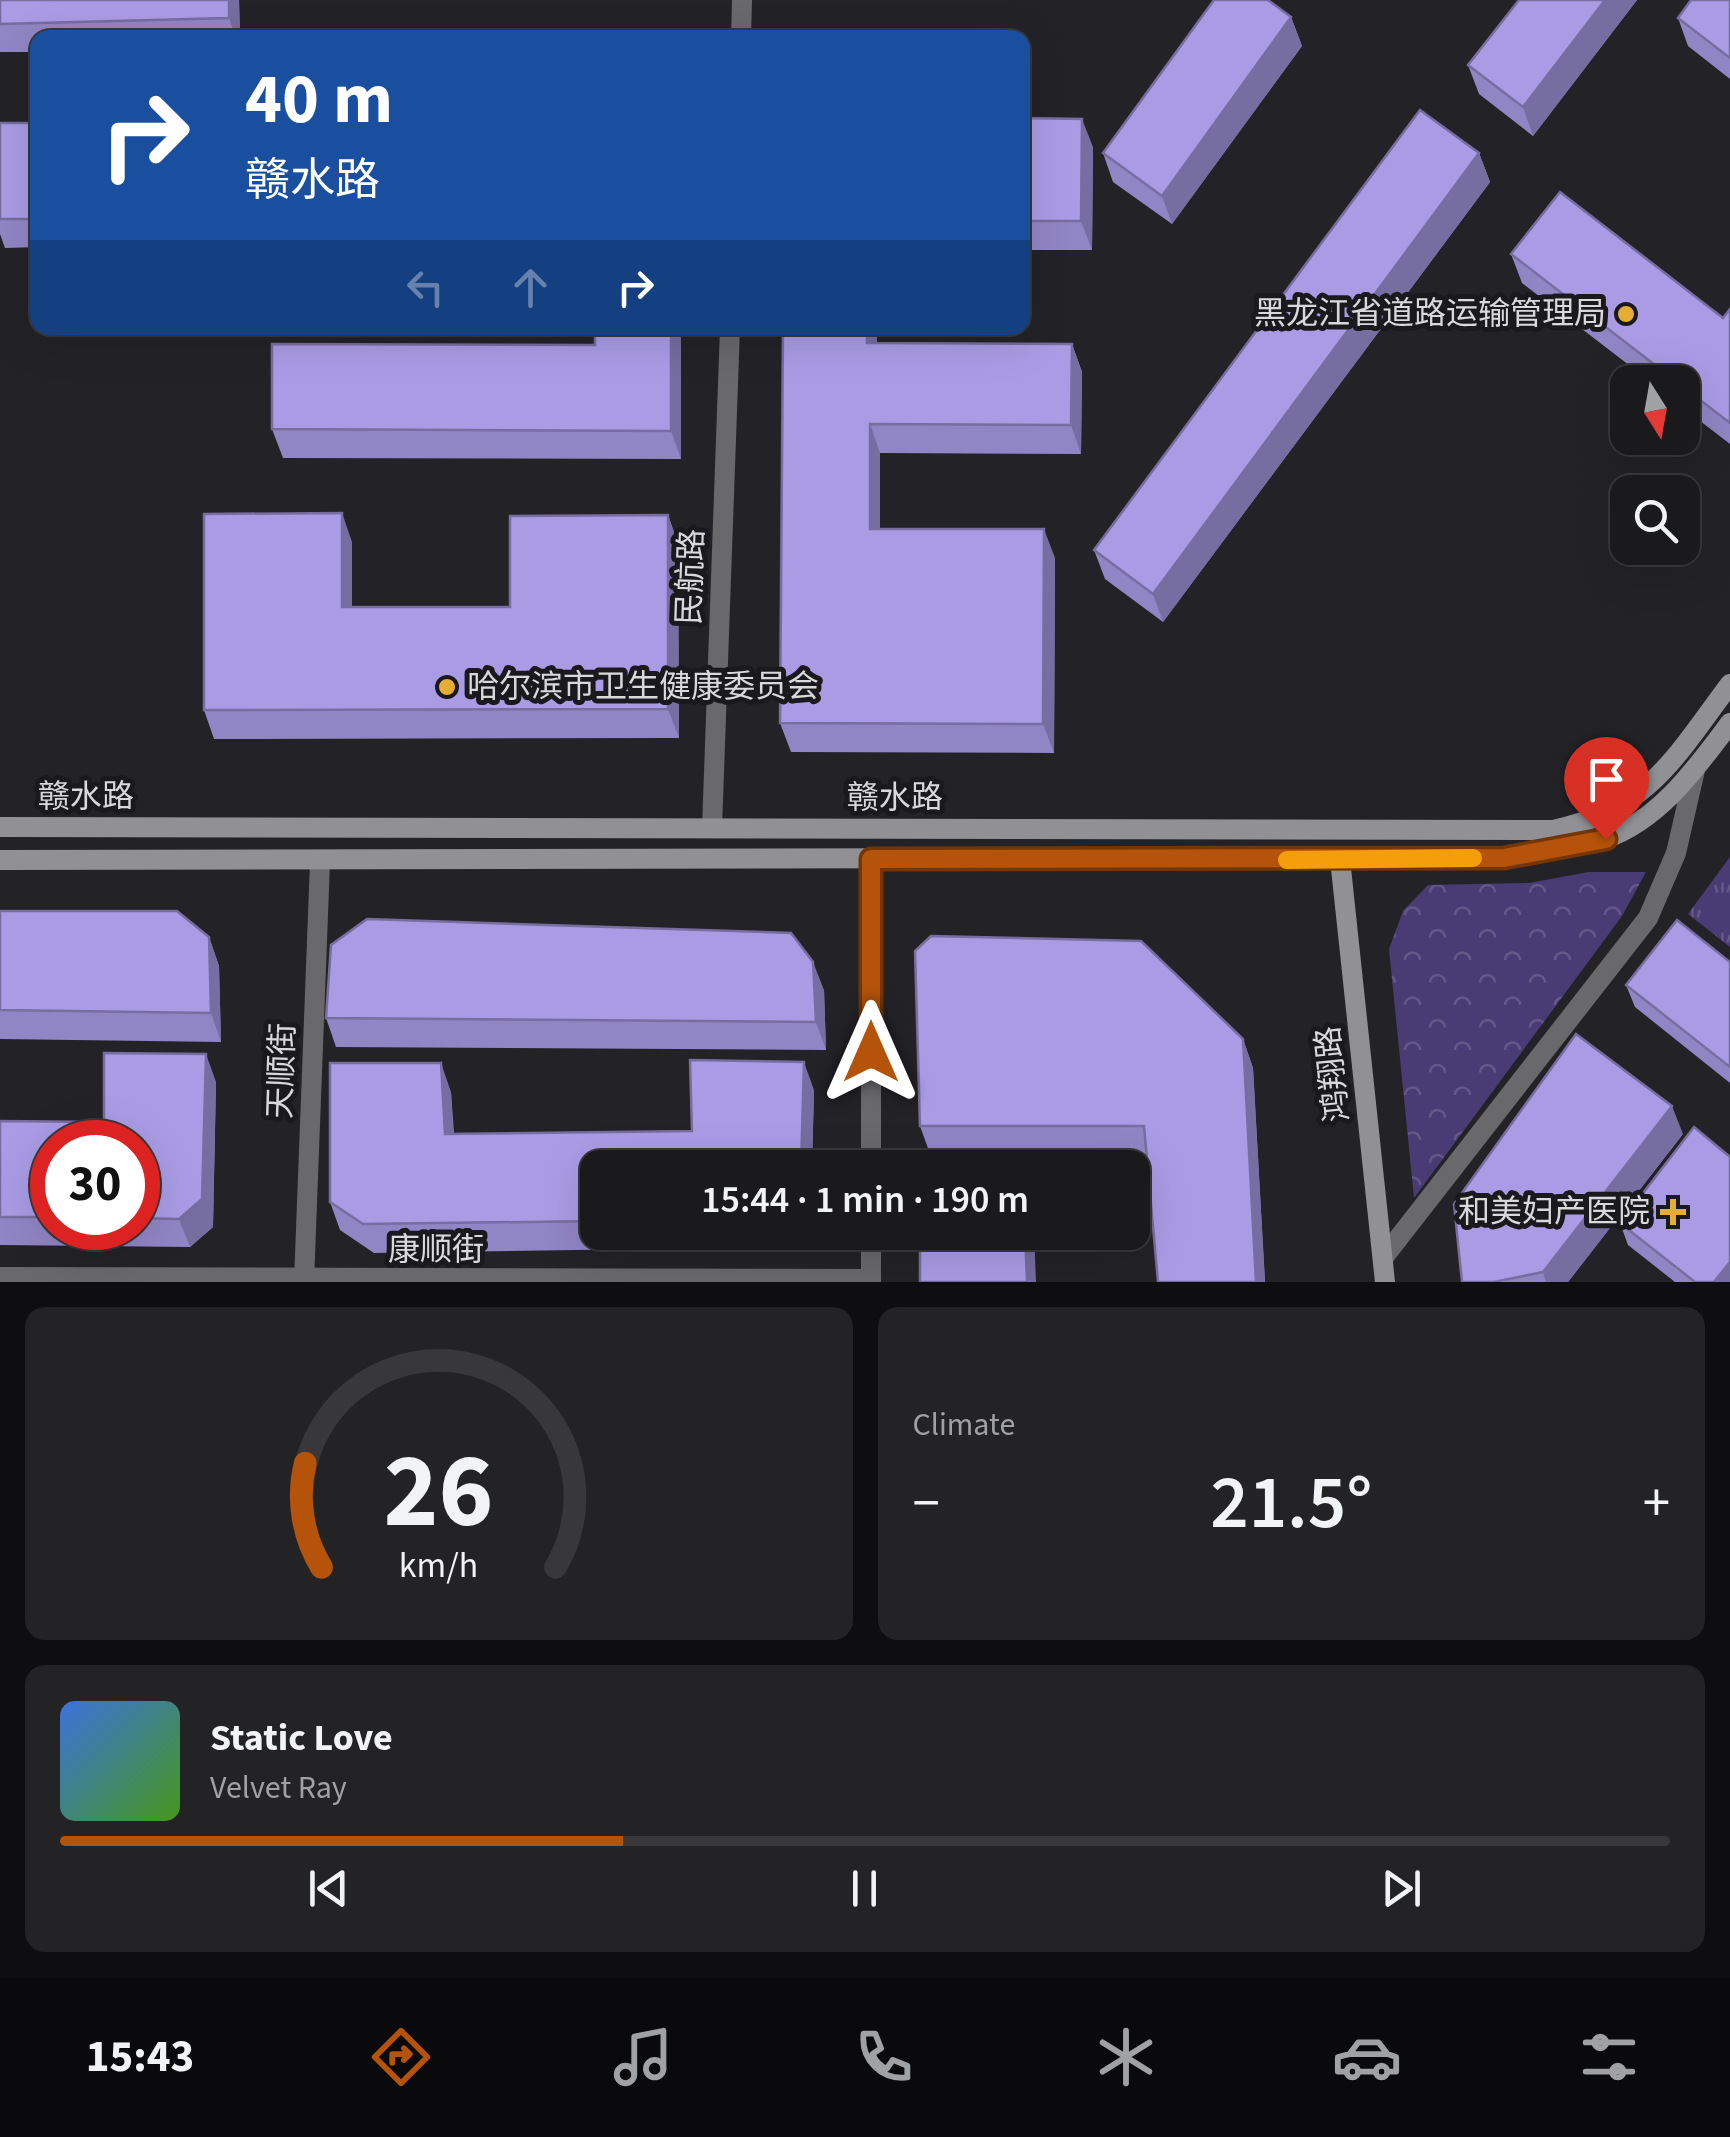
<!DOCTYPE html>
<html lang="en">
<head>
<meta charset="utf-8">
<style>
	:root { --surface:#1a1a1d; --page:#232326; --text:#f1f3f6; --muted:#9fa1a4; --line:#38383b; --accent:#b45309 }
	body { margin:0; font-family:"Source Sans 3","Noto Sans SC",sans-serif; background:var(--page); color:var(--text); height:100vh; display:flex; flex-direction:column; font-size:38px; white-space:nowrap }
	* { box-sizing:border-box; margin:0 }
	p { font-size:32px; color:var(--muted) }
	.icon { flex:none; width:55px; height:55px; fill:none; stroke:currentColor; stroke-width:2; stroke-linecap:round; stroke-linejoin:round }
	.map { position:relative; height:1282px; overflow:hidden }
	.panel { display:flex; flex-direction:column; gap:25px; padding:25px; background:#0e0e10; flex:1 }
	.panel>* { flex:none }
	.hud { position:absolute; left:30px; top:30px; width:1000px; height:305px; border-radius:20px; box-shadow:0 10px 40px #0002,0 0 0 2px var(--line); background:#1a4fa0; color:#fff; overflow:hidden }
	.needle { width:65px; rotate:169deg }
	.tools { position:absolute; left:1610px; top:365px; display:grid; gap:20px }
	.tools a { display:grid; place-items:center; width:90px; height:90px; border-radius:20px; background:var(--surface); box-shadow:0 10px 40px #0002,0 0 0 2px var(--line); font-size:50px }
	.speed { position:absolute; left:30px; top:1120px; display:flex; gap:20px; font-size:50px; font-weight:700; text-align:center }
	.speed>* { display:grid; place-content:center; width:130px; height:130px; border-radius:50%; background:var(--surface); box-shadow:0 10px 40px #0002,0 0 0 2px var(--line); line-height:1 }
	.speed .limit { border:15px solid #d22; background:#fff; color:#111 }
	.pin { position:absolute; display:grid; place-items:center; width:85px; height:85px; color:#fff; margin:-102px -42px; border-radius:50% 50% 50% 0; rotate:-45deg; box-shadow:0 0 10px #0007 }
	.pin .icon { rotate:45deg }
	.me { position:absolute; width:110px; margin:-55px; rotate:0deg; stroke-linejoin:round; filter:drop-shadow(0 0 8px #0008) }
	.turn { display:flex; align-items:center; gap:35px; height:210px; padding:0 50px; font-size:45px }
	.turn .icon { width:130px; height:130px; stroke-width:2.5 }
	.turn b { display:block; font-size:70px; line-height:85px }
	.lanes { display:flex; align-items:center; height:95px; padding:0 50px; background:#0003; justify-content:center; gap:50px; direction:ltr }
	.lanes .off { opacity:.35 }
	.big { font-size:75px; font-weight:600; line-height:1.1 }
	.panel .tile { flex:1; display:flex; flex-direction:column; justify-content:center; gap:15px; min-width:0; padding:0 35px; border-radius:20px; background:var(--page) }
	.panel .dial { align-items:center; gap:0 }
	.dial svg { height:260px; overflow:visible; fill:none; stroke:var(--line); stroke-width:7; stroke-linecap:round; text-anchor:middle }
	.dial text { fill:var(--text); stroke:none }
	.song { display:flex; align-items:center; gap:30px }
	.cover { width:120px; height:120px; border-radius:15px; background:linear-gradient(135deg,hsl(220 70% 55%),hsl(100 70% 35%)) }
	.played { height:10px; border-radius:5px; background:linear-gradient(90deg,var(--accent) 35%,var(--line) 35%) }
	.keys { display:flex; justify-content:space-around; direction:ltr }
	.heat { display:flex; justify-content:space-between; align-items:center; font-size:55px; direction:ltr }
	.panel .tiles { flex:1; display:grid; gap:25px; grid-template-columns:1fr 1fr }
	.tile:last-child { grid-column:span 2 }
	.trip { position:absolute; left:580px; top:1150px; width:570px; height:100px; border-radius:20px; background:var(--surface); box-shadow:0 10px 40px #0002,0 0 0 2px var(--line); font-weight:600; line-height:100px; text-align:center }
	.dock { display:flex; height:160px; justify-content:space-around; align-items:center; background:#0a0a0c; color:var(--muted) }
	.dock .icon { width:70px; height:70px }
	.dock .current { color:var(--accent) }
	.dock b { font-size:45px; color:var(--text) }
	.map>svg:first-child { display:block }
</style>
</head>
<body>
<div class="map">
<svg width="1730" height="1282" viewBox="0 0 1730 1282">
	<defs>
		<pattern id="grass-tufts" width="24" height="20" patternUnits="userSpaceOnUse" patternTransform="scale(2.5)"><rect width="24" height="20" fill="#493c74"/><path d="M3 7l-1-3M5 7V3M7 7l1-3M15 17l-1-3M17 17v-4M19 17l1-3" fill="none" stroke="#635887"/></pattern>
		<pattern id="forest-crowns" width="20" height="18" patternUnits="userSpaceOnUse" patternTransform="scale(2.5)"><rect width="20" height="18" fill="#493c74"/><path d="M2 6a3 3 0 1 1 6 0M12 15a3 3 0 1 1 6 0" fill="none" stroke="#635887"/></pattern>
	</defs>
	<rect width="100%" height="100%" fill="#232227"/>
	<polygon fill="url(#grass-tufts)" points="1730,857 1730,947 1688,914"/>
	<polygon fill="url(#forest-crowns)" points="1589,872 1646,872 1622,916 1414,1198 1389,949 1403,911 1428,885 1529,883"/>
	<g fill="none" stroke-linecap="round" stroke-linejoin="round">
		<g stroke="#69696b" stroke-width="20">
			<polyline points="741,38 742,0"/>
			<polyline points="712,828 730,328"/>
			<polyline points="871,859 871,1168"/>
			<polyline points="871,1232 871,1282"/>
			<polyline points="1383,1258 1648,918 1676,853 1695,770"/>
			<polyline points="0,1277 871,1279"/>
			<polyline points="304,1282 320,862"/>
		</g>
		<g stroke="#919195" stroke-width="20">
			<path d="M0,827L1553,830C1649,810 1675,757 1730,684"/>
			<polyline points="1340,859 1385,1282"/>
			<path d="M0,860L1505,857C1537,851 1574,849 1605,839C1660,820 1697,767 1730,723"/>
		</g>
	</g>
	<g fill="#9186c5" fill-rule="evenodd">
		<polygon points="0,0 239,0 240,38 38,38 38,52 0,52"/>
		<polygon points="1519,0 1637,0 1533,136 1479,94 1468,65"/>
		<polygon points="1730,0 1730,79 1688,46 1678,18"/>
		<polygon points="1291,17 1302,46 1172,224 1113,182 1103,153"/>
		<polygon points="1022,118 1093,147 1092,250 1022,250"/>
		<polygon points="0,123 38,123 38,247 5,248 0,234"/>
		<polygon points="1479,153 1490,182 1163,622 1105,579 1094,550"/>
		<polygon points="1511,254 1723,318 1730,309 1730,444 1682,407 1682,382 1651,382 1522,283"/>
		<polygon points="681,328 681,459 283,458 272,429"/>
		<polygon points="877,328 877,343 1072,344 1082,372 1081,454 880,453 880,529 1055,558 1054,753 791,752 780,723"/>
		<polygon points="668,515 678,544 679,738 214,739 204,710 352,542 352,607 510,607"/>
		<polygon points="0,911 209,937 219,966 221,1042 0,1039"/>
		<polygon points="1730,962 1730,1083 1635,1007 1626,985"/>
		<polygon points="824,990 826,1050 336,1047 326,1018"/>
		<polygon points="1243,1039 1253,1068 1265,1282 1158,1282 1146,1154 930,1154 920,1126"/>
		<path d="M216,1082L213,1227L190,1247L0,1245V1121L104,1122ZM52,1142H138V1228H52Z"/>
		<polygon points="814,1090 812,1168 598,1168 598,1232 792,1232 773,1247 374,1253 340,1230 330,1202 451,1092 454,1134 692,1131"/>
		<polygon points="1683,1134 1568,1282 1462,1282"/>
		<polygon points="1620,1223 1730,1282 1675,1282 1628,1245"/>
	</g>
	<g fill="#766da0">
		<polygon points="229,0 239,0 240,38 236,38 229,18"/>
		<polygon points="1605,0 1637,0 1533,136 1523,107"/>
		<polygon points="1291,17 1302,46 1172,224 1162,196"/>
		<polygon points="1082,119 1093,147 1092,250 1081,221"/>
		<polygon points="1479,153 1490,182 1163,622 1153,594"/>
		<polygon points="671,328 681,328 681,459 671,431"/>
		<polygon points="867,328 877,328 877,372 867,343"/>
		<polygon points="1072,344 1082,372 1081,454 1071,425"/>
		<polygon points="870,424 880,453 880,557 870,529"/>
		<polygon points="342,513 352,542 352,636 342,607"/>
		<polygon points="668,515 678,544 679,738 668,709"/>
		<polygon points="1044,529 1055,558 1054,753 1043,724"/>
		<polygon points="209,937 219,966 221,1042 211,1013"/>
		<polygon points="813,962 824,990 826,1050 816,1022"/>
		<polygon points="1243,1039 1253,1068 1265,1282 1256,1282"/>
		<polygon points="206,1054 216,1082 213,1227 190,1247 179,1219"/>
		<polygon points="804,1062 814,1090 812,1168 801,1168"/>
		<polygon points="441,1063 451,1092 455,1163 445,1134"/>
		<polygon points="1672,1106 1683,1134 1568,1282 1546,1282 1543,1272"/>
		<polygon points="767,1232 792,1232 773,1247"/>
		<polygon points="1025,1232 1034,1232 1036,1282 1027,1282"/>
		<polygon points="1730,1262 1730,1282 1714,1282"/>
	</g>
	<g fill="#a99ce5" stroke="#766da0" stroke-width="2.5">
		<polygon points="0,0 229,0 229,18 0,24"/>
		<polygon points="1214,0 1268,0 1291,17 1162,196 1103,153"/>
		<polygon points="1519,0 1605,0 1523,107 1468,65"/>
		<polygon points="1691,0 1730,0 1730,58 1678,18"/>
		<polygon points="1420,110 1479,153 1153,594 1094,550"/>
		<polygon points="1022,118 1082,119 1081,221 1022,221"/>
		<rect x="0" y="123" width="38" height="96"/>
		<polygon points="1560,192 1723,318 1730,309 1730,423 1682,386 1682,382 1677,382 1511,254"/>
		<polygon points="595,328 671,328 671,431 272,429 272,344 595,345"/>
		<polygon points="783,328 867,328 867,343 1072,344 1071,425 870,424 870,529 1044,529 1043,724 780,723"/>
		<polygon points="342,513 342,607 510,607 510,516 668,515 668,709 204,710 204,514"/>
		<polygon points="0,911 177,911 209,937 211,1013 0,1010"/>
		<polygon points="367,919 791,933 813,962 816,1022 326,1018 331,945"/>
		<polygon points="1677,920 1730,962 1730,1067 1626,985"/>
		<polygon points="931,936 1141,941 1243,1039 1256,1282 1158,1282 1144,1126 920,1126 915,951"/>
		<polygon points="1576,1034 1672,1106 1543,1272 1494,1282 1462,1282 1454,1204"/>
		<polygon points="104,1053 206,1054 202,1199 179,1219 138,1218 138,1142 52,1142 52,1217 0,1217 0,1121 104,1122"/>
		<polygon points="690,1060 804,1062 801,1168 598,1168 598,1221 363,1224 330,1202 330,1063 441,1063 445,1134 692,1131"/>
		<polygon points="1694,1127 1730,1157 1730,1262 1714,1282 1695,1282 1620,1223"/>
		<polygon points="920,1232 1025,1232 1027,1282 920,1282"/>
	</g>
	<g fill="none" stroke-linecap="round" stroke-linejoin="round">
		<g stroke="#753606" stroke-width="25">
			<polyline id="route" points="871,1052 871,859 1504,858 1606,839"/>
		</g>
		<use href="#route" stroke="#b45309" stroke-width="18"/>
		<polyline stroke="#f59e0b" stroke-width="18" points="1287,860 1473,858"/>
	</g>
	<g fill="#e5ad35" stroke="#1a191d" stroke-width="4">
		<circle cx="1626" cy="314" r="10"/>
		<circle cx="447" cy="687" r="10"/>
		<path d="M1668 1197h10v10h10v10h-10v10h-10v-10h-10v-10h10z"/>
	</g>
	<g text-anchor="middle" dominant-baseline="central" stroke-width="10" stroke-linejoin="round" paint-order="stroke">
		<g font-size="32" fill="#d9d9dc" stroke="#1a191d" text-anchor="end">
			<text x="1606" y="314">黑龙江省道路运输管理局</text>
			<text x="467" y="687" text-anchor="start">哈尔滨市卫生健康委员会</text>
			<text x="1650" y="1212">和美妇产医院</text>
		</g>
		<g font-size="32" fill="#d9d9dc" stroke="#1a191d">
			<text transform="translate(691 577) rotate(-88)">民航路</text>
			<text x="86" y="797">赣水路</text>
			<text x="895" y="798">赣水路</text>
			<text transform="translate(282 1071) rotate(-88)">天顺街</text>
			<text transform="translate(1333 1074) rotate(-96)">鸿翔路</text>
			<text x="436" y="1250">康顺街</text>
		</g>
	</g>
</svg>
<div class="tools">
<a><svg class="needle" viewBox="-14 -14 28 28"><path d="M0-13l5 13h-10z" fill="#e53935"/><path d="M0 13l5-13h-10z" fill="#9fa1a4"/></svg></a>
<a><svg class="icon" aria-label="search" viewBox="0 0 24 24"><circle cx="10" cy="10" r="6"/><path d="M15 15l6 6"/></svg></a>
</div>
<div class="speed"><div class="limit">30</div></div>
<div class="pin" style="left:1606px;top:839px;background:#d93025"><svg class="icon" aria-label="arrive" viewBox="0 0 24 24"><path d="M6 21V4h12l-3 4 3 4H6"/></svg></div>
<svg class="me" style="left:871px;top:1052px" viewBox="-20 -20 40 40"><path d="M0-17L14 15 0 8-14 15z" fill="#b45309" stroke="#fff" stroke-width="4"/></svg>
<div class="trip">15:44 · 1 min · 190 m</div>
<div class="hud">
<div class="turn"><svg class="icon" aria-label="right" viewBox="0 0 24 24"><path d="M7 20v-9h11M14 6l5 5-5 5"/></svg><div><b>40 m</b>赣水路</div></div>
<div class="lanes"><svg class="icon off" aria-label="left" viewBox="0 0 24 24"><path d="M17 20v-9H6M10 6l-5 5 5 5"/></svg><svg class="icon off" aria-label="ahead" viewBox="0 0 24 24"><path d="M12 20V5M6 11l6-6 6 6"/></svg><svg class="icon" aria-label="right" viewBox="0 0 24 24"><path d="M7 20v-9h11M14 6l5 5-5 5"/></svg></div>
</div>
</div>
<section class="panel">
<div class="tiles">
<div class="tile dial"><svg viewBox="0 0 100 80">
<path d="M14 69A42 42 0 1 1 86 69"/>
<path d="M14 69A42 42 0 0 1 9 37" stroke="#b45309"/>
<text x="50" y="56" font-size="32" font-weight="700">26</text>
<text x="50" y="72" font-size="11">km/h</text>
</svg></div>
<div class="tile"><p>Climate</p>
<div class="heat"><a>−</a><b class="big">21.5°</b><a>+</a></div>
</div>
<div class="tile">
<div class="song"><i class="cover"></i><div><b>Static Love</b><p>Velvet Ray</p></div></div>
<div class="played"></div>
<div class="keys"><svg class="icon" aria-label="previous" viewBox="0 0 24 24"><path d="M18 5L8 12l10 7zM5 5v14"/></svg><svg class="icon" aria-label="pause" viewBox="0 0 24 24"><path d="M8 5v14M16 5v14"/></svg><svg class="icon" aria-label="next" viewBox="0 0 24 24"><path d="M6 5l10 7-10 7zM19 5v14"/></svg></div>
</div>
</div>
</section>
<nav class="dock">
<b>15:43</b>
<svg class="icon current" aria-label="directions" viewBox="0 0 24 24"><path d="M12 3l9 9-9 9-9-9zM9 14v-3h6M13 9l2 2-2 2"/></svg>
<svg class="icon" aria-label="music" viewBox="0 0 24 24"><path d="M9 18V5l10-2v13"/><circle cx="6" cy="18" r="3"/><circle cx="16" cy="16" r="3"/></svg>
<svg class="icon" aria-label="phone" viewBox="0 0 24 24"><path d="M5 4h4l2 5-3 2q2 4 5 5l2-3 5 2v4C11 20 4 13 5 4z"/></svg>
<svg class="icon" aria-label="climate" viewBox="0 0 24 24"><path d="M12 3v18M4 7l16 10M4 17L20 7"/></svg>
<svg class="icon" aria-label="car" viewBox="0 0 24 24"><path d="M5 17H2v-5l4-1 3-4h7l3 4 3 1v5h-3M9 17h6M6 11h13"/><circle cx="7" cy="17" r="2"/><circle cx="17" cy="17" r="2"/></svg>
<svg class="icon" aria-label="filters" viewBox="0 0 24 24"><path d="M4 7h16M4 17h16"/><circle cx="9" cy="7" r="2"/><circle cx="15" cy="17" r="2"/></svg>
</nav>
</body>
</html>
